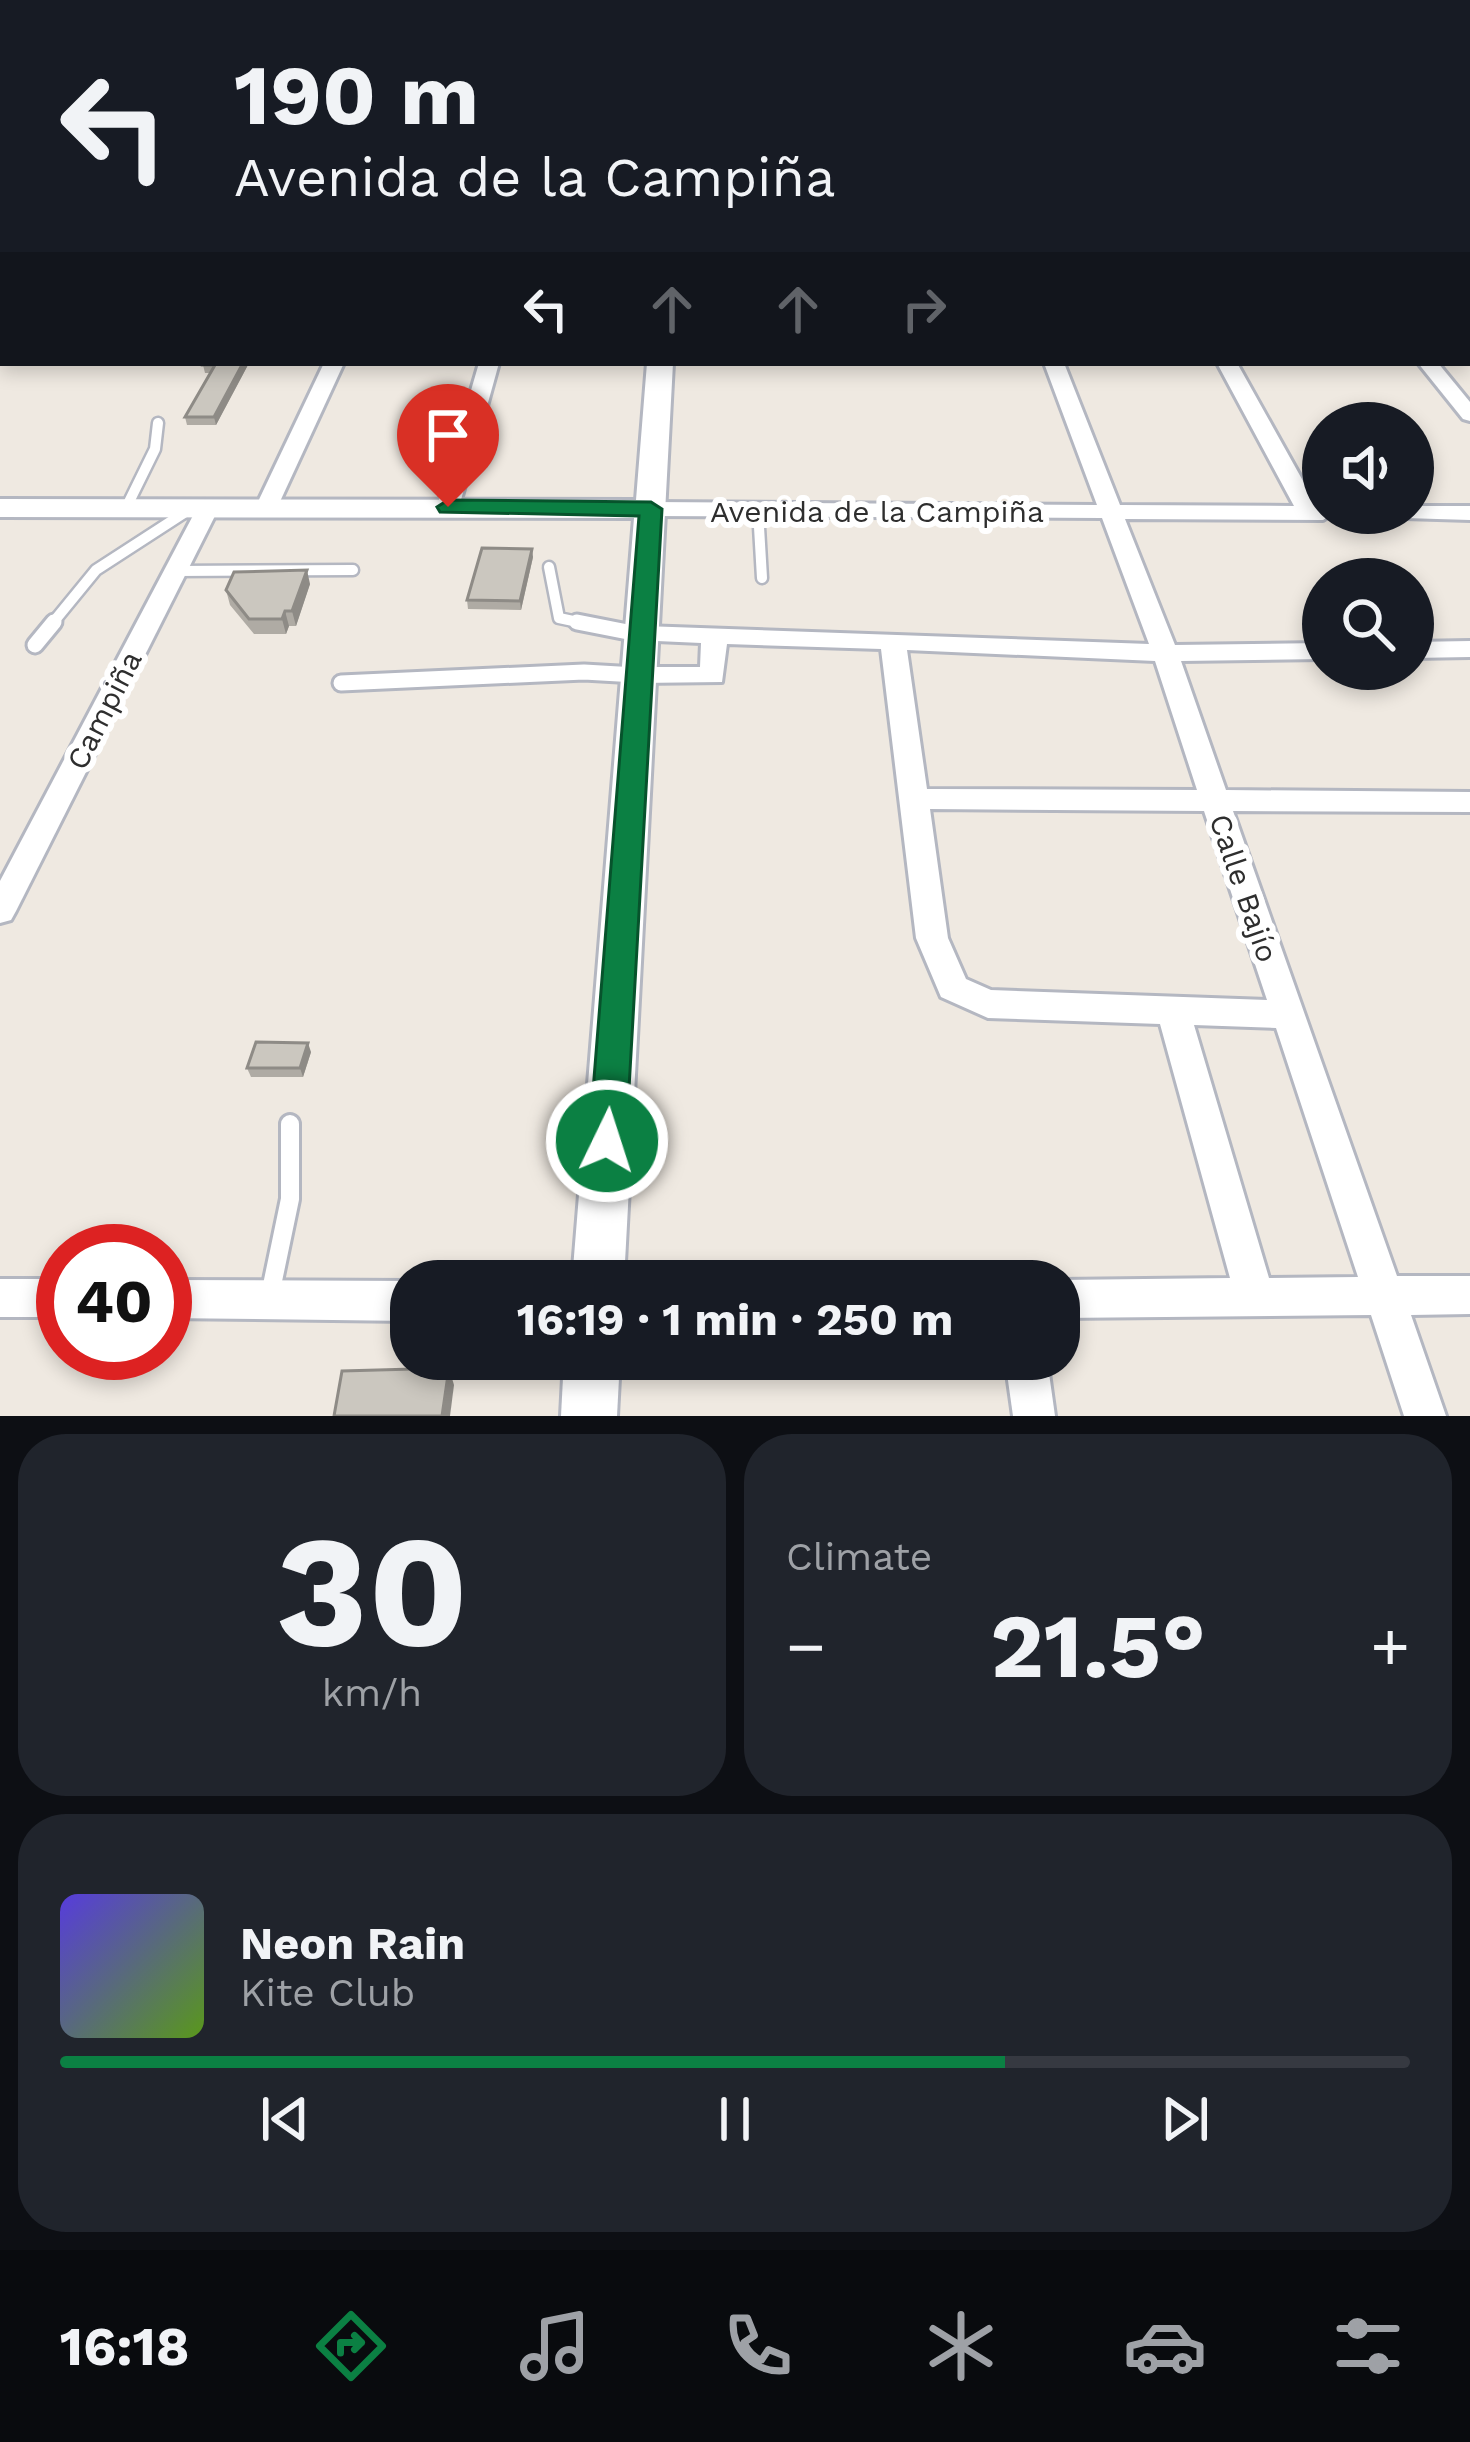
<!DOCTYPE html>
<html lang="en">
<head>
<meta charset="utf-8">
<style>
	:root { --surface:#171b24; --page:#20242c; --text:#f1f3f6; --muted:#9ea1a6; --line:#363941; --accent:#0b8043 }
	body { margin:0; font-family:"Work Sans",sans-serif; background:var(--page); color:var(--text); height:100vh; display:flex; flex-direction:column; font-size:45px; white-space:nowrap }
	* { box-sizing:border-box; margin:0 }
	p { font-size:39px; color:var(--muted) }
	.icon { flex:none; width:66px; height:66px; fill:none; stroke:currentColor; stroke-width:2; stroke-linecap:round; stroke-linejoin:round }
	.map { position:relative; height:1416px; overflow:hidden }
	.drawer { display:flex; flex-direction:column; gap:18px; padding:18px; background:#0d0f14; flex:1 }
	.drawer>* { flex:none }
	.hud { position:absolute; left:0px; top:0px; width:1470px; height:366px; box-shadow:0 6px 18px #0003; background:#171b24; color:var(--text); overflow:hidden }
	.tools { position:absolute; left:1302px; top:402px; display:grid; gap:24px }
	.tools a { display:grid; place-items:center; width:132px; height:132px; border-radius:50%; background:var(--surface); box-shadow:0 6px 18px #0003; font-size:60px }
	.speed { position:absolute; left:36px; top:1224px; display:flex; gap:24px; font-size:60px; font-weight:700; text-align:center }
	.speed>* { display:grid; place-content:center; width:156px; height:156px; border-radius:50%; background:var(--surface); box-shadow:0 6px 18px #0003; line-height:1 }
	.speed .limit { border:18px solid #d22; background:#fff; color:#111 }
	.pin { position:absolute; display:grid; place-items:center; width:102px; height:102px; color:#fff; margin:-123px -51px; border-radius:50% 50% 50% 0; rotate:-45deg; box-shadow:0 0 12px #0007 }
	.pin .icon { rotate:45deg }
	.me { position:absolute; width:132px; margin:-66px; rotate:4deg; stroke-linejoin:round; filter:drop-shadow(0 0 9px #0008) }
	.turn { display:flex; align-items:center; gap:42px; height:252px; padding:0 36px; font-size:54px }
	.turn .icon { width:156px; height:156px; stroke-width:2.5 }
	.turn b { display:block; font-size:84px; line-height:102px }
	.lanes { display:flex; align-items:center; height:114px; padding:0 36px; background:#0003; justify-content:center; gap:60px; direction:ltr }
	.lanes .off { opacity:.35 }
	.big { font-size:90px; font-weight:700; line-height:1.1 }
	.drawer .card { flex:1; display:flex; flex-direction:column; justify-content:center; gap:18px; min-width:0; padding:0 42px; border-radius:48px; background:var(--page) }
	.drawer .dial { align-items:center; gap:0 }
	.dial b { font-size:156px; line-height:1 }
	.song { display:flex; align-items:center; gap:36px }
	.cover { width:144px; height:144px; border-radius:18px; background:linear-gradient(135deg,hsl(250 70% 55%),hsl(90 70% 35%)) }
	.played { height:12px; border-radius:6px; background:linear-gradient(90deg,var(--accent) 70%,var(--line) 70%) }
	.keys { display:flex; justify-content:space-around; direction:ltr }
	.heat { display:flex; justify-content:space-between; align-items:center; font-size:66px; direction:ltr }
	.drawer .tiles { flex:1; display:grid; gap:18px; grid-template-columns:1fr 1fr }
	.card:last-child { grid-column:span 2 }
	.trip { position:absolute; left:390px; top:1260px; width:690px; height:120px; border-radius:48px; background:var(--surface); box-shadow:0 6px 18px #0003; font-weight:700; line-height:120px; text-align:center }
	.tab-bar { display:flex; height:192px; justify-content:space-around; align-items:center; background:#090b0e; color:var(--muted) }
	.tab-bar .icon { width:84px; height:84px }
	.tab-bar .selected { color:var(--accent) }
	.tab-bar b { font-size:54px; color:var(--text) }
	.map>svg:first-child { display:block }
</style>
</head>
<body>
<div class="map">
<svg width="1470" height="1416" viewBox="0 0 1470 1416">
	<rect width="100%" height="100%" fill="#efe9e1"/>
	<g fill="none" stroke-linecap="round" stroke-linejoin="round">
		<polyline stroke="#75cff0" stroke-width="4.5" points="246,3 274,0"/>
		<g stroke="#b4b7c1" stroke-width="15">
			<g id="lane-far2">
				<polyline points="126,508 155,449 158,423"/>
				<polyline points="758,510 762,578"/>
				<polyline points="549,567 559,618 592,625"/>
				<polyline points="176,571 353,570"/>
				<polyline points="51,625 96,570 187,511"/>
			</g>
		</g>
		<g stroke="#b4b7c1" stroke-width="21">
			<g id="lane-far1">
				<polyline points="577,622 638,634"/>
				<polyline points="35,645 54,622"/>
				<polyline points="341,683 584,672 636,675"/>
			</g>
		</g>
		<g stroke="#b4b7c1" stroke-width="24">
			<polyline id="lane" points="270,1295 290,1199 290,1124"/>
		</g>
		<g stroke="#b4b7c1" stroke-width="6">
			<g id="street">
				<polygon points="3,14 3,22 0,23 0,15"/>
				<polygon points="3,96 3,104 0,105 0,97"/>
				<polygon points="3,184 3,196 0,197 0,185"/>
				<polygon points="3,247 3,259 0,260 0,248"/>
				<polygon points="324,363 344,363 277,508 266,515 258,513 255,508"/>
				<polygon points="479,363 499,363 459,507 448,514 437,507"/>
				<path d="M1044,363H1064L1120,505L1294,506L1217,363H1237L1317,506H1323V513H1334L1323,520L1125,519L1175,645L1323,643V659L1181,661L1226,790L1470,792V812L1233,811L1397,1276H1470V1314L1411,1315L1446,1416H1404L1371,1315L1059,1318V1281H1055L1059,1280L1230,1278L1160,1024L988,1018L941,997L916,938L881,649L727,644L722,682L639,683L626,675L639,667H700L701,643L635,640L631,634L644,626L1149,644L1102,518L651,516L640,509L651,502L1097,505ZM907,650L1155,661L1197,790L927,789ZM930,809L1204,811L1267,1000L991,990L966,979L948,938ZM1194,1025L1276,1028L1358,1277L1269,1278Z"/>
				<polygon points="1418,363 1438,363 1470,402 1470,421 1463,419"/>
				<polygon points="208,501 219,508 16,911 11,920 0,923 0,881 197,508"/>
				<polygon points="1413,506 1470,506 1470,520 1405,518 1402,513 1413,513"/>
				<polygon points="1470,641 1470,657 1413,658 1413,642"/>
				<rect x="0" y="1279" width="63" height="38"/>
				<polygon points="165,1280 411,1281 411,1321 165,1318"/>
				<polygon points="1005,1359 1047,1359 1055,1416 1013,1416"/>
			</g>
		</g>
		<g stroke="#b4b7c1" stroke-width="6">
			<g id="secondary">
				<rect x="1467" y="191" width="3" height="12"/>
				<polygon points="647,363 673,363 624,1281 572,1281 634,518 0,517 0,499 636,500"/>
				<polygon points="564,1359 620,1359 617,1416 561,1416"/>
			</g>
		</g>
		<use href="#lane-far2" stroke="#fff" stroke-width="10"/>
		<use href="#lane-far1" stroke="#fff" stroke-width="15"/>
		<use href="#lane" stroke="#fff" stroke-width="18"/>
		<use href="#street" fill="#fff" fill-rule="evenodd"/>
		<use href="#secondary" fill="#fff" fill-rule="evenodd"/>
	</g>
	<g fill="#afaba4">
		<polygon points="602,0 1470,0 1470,86 1467,85 1467,3 624,3"/>
		<polygon points="249,363 216,425 187,425 185,417 210,373 205,373 203,365"/>
		<polygon points="533,557 521,610 468,609 467,600"/>
		<polygon points="310,584 296,626 289,626 286,634 254,634 230,605 226,590"/>
		<polygon points="311,1052 303,1077 251,1077 247,1068"/>
	</g>
	<g fill="#8e8b86">
		<polygon points="243,363 249,363 216,425 214,417"/>
		<polygon points="532,549 533,557 521,610 520,601"/>
		<polygon points="307,570 310,584 296,626 292,611"/>
		<polygon points="285,611 289,626 286,634 282,619"/>
		<polygon points="308,1043 311,1052 303,1077 300,1068"/>
		<polygon points="449,1368 454,1385 450,1416 442,1416"/>
	</g>
	<g fill="#cbc7bf" stroke="#8e8b86" stroke-width="3">
		<polygon points="64,0 81,0 102,3 57,3"/>
		<polygon points="314,0 591,0 588,3 307,3"/>
		<polygon points="656,0 1470,0 1470,77 1467,77 1467,3 678,3"/>
		<polygon points="3,26 3,45 0,46 0,27"/>
		<polygon points="1467,91 1470,92 1470,181 1467,182"/>
		<polygon points="0,154 3,154 3,174 0,172"/>
		<polygon points="1467,309 1470,309 1470,328 1467,324"/>
		<polygon points="204,363 243,363 214,417 185,417 215,365 203,365"/>
		<polygon points="482,548 532,549 520,601 467,600"/>
		<polygon points="307,570 292,611 285,611 282,619 249,619 226,590 234,572"/>
		<polygon points="256,1042 308,1043 300,1068 247,1068"/>
		<polygon points="449,1368 442,1416 334,1416 342,1371"/>
	</g>
	<polygon fill="#0b8043" stroke="#07532c" stroke-width="3" points="448,500 651,502 662,509 626,1141 620,1153 607,1158 594,1153 589,1141 639,516 440,512 437,507"/>
	<g text-anchor="middle" dominant-baseline="central" stroke-width="12" stroke-linejoin="round" paint-order="stroke">
		<g font-size="30" fill="#2e2e2e" stroke="#fff">
			<text x="877" y="511">Avenida de la Campiña</text>
			<text transform="translate(104 710) rotate(-63)">Campiña</text>
			<text transform="translate(1244 888) rotate(71)">Calle Bajío</text>
		</g>
	</g>
</svg>
<div class="tools">
<a><svg class="icon" aria-label="sound" viewBox="0 0 24 24"><path d="M4 9h4l5-4v14l-5-4H4zM17 9q2 3 0 6"/></svg></a>
<a><svg class="icon" aria-label="search" viewBox="0 0 24 24"><circle cx="10" cy="10" r="6"/><path d="M15 15l6 6"/></svg></a>
</div>
<div class="speed"><div class="limit">40</div></div>
<div class="pin" style="left:448px;top:507px;background:#d93025"><svg class="icon" aria-label="arrive" viewBox="0 0 24 24"><path d="M6 21V4h12l-3 4 3 4H6"/></svg></div>
<svg class="me" style="left:607px;top:1141px" viewBox="-20 -20 40 40"><circle r="17" fill="#0b8043" stroke="#fff" stroke-width="3"/><path d="M0-11L8 9 0 5-8 9z" fill="#fff"/></svg>
<div class="trip">16:19 · 1 min · 250 m</div>
<div class="hud">
<div class="turn"><svg class="icon" aria-label="left" viewBox="0 0 24 24"><path d="M17 20v-9H6M10 6l-5 5 5 5"/></svg><div><b>190 m</b>Avenida de la Campiña</div></div>
<div class="lanes"><svg class="icon" aria-label="left" viewBox="0 0 24 24"><path d="M17 20v-9H6M10 6l-5 5 5 5"/></svg><svg class="icon off" aria-label="ahead" viewBox="0 0 24 24"><path d="M12 20V5M6 11l6-6 6 6"/></svg><svg class="icon off" aria-label="ahead" viewBox="0 0 24 24"><path d="M12 20V5M6 11l6-6 6 6"/></svg><svg class="icon off" aria-label="right" viewBox="0 0 24 24"><path d="M7 20v-9h11M14 6l5 5-5 5"/></svg></div>
</div>
</div>
<section class="drawer">
<div class="tiles">
<div class="card dial"><b>30</b><p>km/h</p></div>
<div class="card"><p>Climate</p>
<div class="heat"><a>−</a><b class="big">21.5°</b><a>+</a></div>
</div>
<div class="card">
<div class="song"><i class="cover"></i><div><b>Neon Rain</b><p>Kite Club</p></div></div>
<div class="played"></div>
<div class="keys"><svg class="icon" aria-label="previous" viewBox="0 0 24 24"><path d="M18 5L8 12l10 7zM5 5v14"/></svg><svg class="icon" aria-label="pause" viewBox="0 0 24 24"><path d="M8 5v14M16 5v14"/></svg><svg class="icon" aria-label="next" viewBox="0 0 24 24"><path d="M6 5l10 7-10 7zM19 5v14"/></svg></div>
</div>
</div>
</section>
<nav class="tab-bar">
<b>16:18</b>
<svg class="icon selected" aria-label="directions" viewBox="0 0 24 24"><path d="M12 3l9 9-9 9-9-9zM9 14v-3h6M13 9l2 2-2 2"/></svg>
<svg class="icon" aria-label="music" viewBox="0 0 24 24"><path d="M9 18V5l10-2v13"/><circle cx="6" cy="18" r="3"/><circle cx="16" cy="16" r="3"/></svg>
<svg class="icon" aria-label="phone" viewBox="0 0 24 24"><path d="M5 4h4l2 5-3 2q2 4 5 5l2-3 5 2v4C11 20 4 13 5 4z"/></svg>
<svg class="icon" aria-label="climate" viewBox="0 0 24 24"><path d="M12 3v18M4 7l16 10M4 17L20 7"/></svg>
<svg class="icon" aria-label="car" viewBox="0 0 24 24"><path d="M5 17H2v-5l4-1 3-4h7l3 4 3 1v5h-3M9 17h6M6 11h13"/><circle cx="7" cy="17" r="2"/><circle cx="17" cy="17" r="2"/></svg>
<svg class="icon" aria-label="filters" viewBox="0 0 24 24"><path d="M4 7h16M4 17h16"/><circle cx="9" cy="7" r="2"/><circle cx="15" cy="17" r="2"/></svg>
</nav>
</body>
</html>
